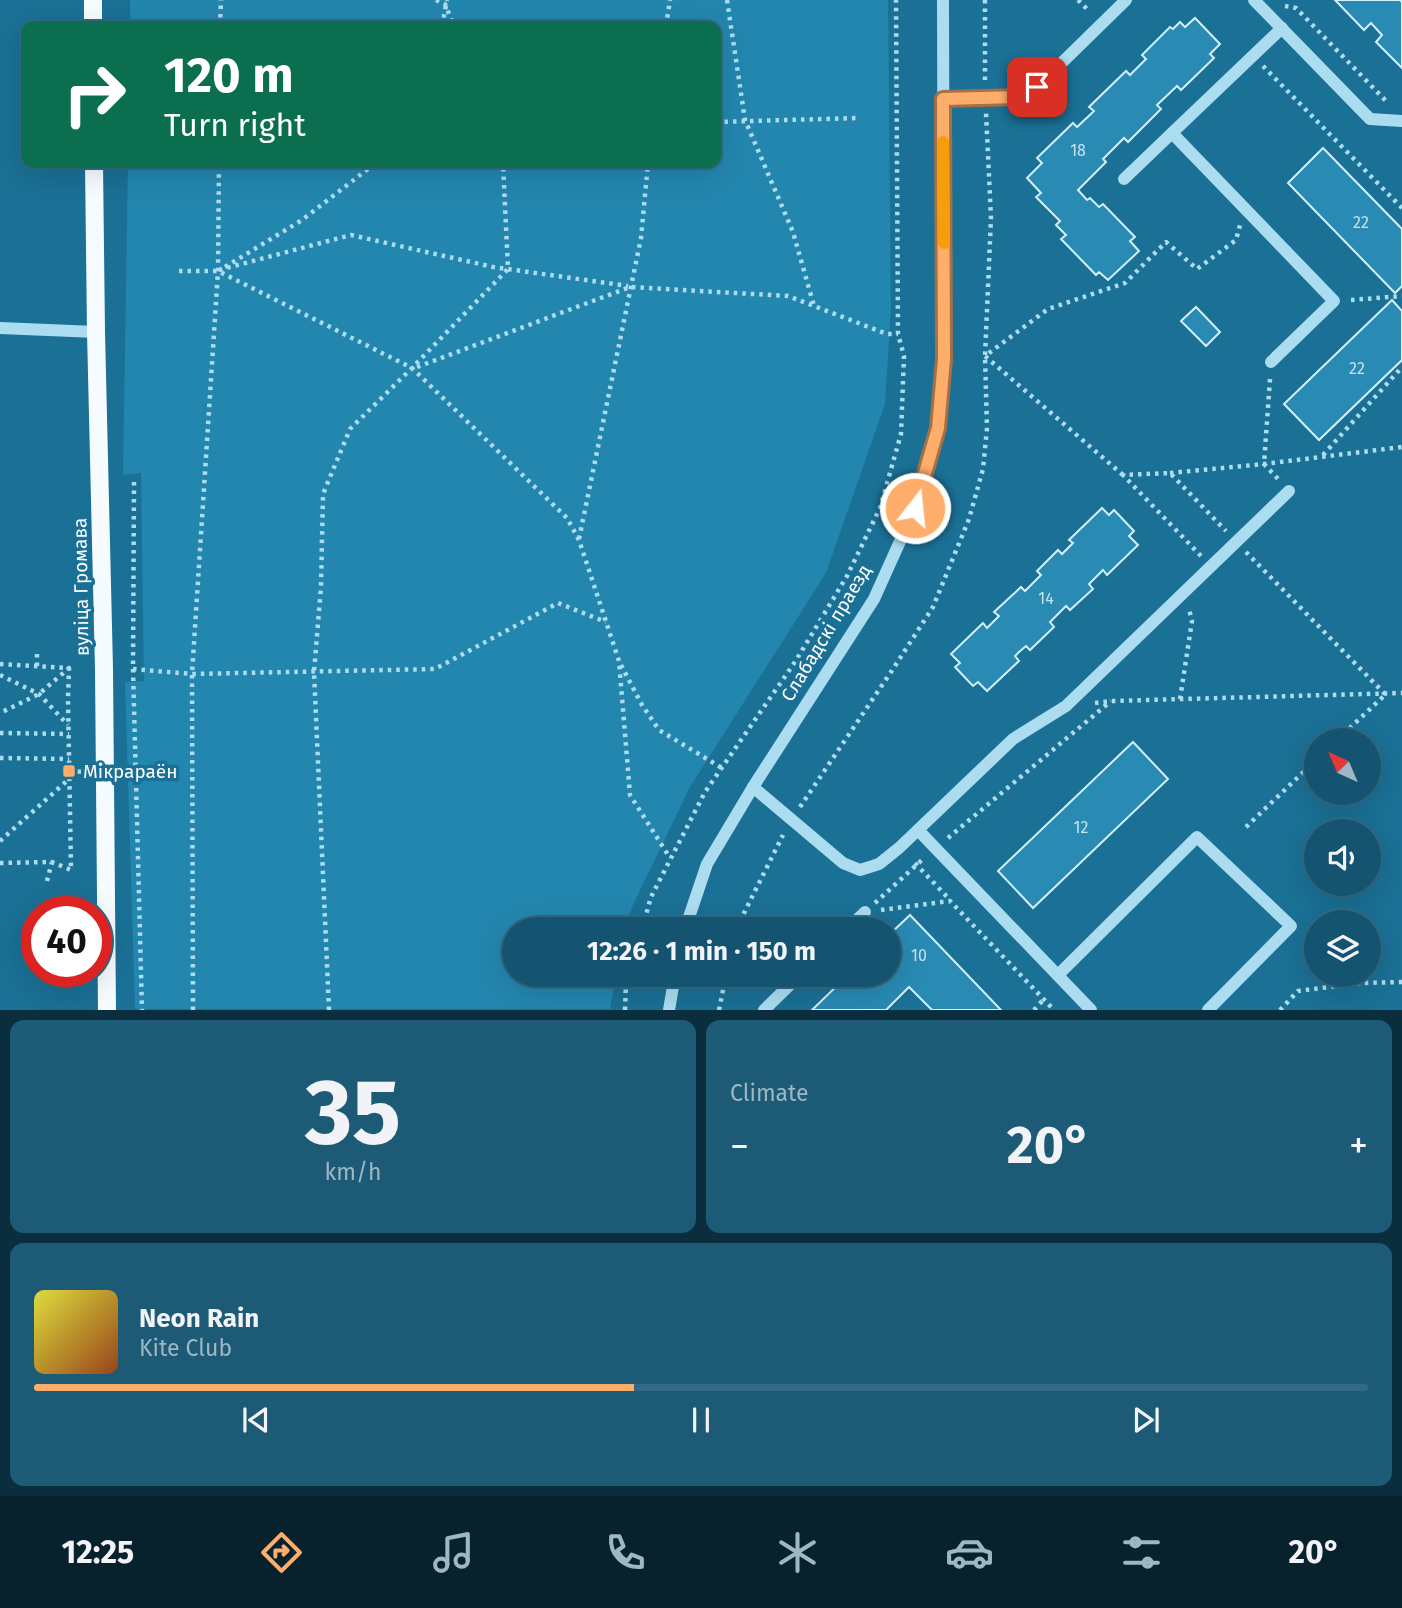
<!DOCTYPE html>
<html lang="en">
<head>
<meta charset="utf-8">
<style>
	:root { --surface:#145470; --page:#1d5a75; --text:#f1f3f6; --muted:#9db7c3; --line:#336a83; --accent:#ffad6b }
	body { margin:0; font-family:"Fira Sans",sans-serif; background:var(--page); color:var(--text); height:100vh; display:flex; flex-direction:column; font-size:26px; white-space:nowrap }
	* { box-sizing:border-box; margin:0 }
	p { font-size:23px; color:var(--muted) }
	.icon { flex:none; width:38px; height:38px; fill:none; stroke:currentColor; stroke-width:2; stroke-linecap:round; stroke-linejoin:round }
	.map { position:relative; height:1010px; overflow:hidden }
	.panel { display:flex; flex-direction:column; gap:10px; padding:10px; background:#0b2e3e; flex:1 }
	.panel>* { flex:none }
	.top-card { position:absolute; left:21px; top:21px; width:700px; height:147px; border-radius:14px; box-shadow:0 7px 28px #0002,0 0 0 2px var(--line); background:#0b6e4f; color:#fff; overflow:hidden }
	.needle { width:46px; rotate:316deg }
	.tools { position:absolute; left:1304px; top:728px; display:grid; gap:14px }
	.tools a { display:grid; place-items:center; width:77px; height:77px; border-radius:50%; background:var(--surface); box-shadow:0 7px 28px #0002,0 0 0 2px var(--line); font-size:35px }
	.speed { position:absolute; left:21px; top:896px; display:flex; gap:14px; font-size:35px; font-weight:700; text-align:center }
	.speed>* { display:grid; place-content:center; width:91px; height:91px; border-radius:50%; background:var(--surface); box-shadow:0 7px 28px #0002,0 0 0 2px var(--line); line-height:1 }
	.speed .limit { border:10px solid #d22; background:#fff; color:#111 }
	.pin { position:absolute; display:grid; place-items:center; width:60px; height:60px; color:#fff; margin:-30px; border-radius:14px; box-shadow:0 4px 10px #0006 }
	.me { position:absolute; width:77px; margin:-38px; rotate:16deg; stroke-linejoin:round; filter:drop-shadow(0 0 5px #0008) }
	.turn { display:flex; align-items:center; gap:24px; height:147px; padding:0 28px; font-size:32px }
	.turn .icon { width:91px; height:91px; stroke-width:2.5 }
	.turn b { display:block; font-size:49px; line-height:60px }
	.big { font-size:52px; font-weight:700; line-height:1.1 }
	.panel .tile { flex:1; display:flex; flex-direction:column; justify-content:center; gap:10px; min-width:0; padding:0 24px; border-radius:14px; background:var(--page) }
	.panel .dial { align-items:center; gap:0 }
	.dial b { font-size:91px; line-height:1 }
	.song { display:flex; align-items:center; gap:21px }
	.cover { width:84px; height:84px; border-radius:10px; background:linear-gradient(135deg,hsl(60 70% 55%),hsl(20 70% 35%)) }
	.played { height:7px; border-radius:4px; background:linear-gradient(90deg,var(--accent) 45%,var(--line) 45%) }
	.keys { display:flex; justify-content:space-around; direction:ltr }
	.heat { display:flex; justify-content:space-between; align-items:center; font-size:38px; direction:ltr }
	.panel .tiles { flex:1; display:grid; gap:10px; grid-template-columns:1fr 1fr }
	.tile:last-child { grid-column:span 2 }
	.trip { position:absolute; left:502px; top:917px; width:399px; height:70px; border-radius:35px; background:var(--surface); box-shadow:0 7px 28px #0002,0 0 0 2px var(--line); font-weight:700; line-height:70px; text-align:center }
	.tabs { display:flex; height:112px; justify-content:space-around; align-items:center; background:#08222d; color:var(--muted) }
	.tabs .icon { width:49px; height:49px }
	.tabs .current { color:var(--accent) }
	.tabs b { font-size:32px; color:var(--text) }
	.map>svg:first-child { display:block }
</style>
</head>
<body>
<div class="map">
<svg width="1402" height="1010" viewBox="0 0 1402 1010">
	<rect width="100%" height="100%" fill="#1a7095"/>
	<polygon fill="#2386ae" points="130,0 888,0 891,309 885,404 826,573 690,787 632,907 626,929 514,929 514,975 616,975 610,1009 135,1009 125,682 144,681 141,473 123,475 128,163 716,163 716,26 130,26"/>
	<g fill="#298ab3" stroke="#d3f0fb" stroke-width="2">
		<polygon points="1335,0 1400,0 1402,2 1402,68 1376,42 1382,35 1371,23 1364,30"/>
		<polygon points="1195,18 1220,44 1210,54 1214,58 1181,90 1177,86 1157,105 1161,109 1128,142 1124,138 1103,159 1106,162 1078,190 1087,200 1090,198 1099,207 1103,204 1135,237 1130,241 1139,251 1108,280 1099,272 1096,275 1061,239 1066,235 1056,225 1060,221 1036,197 1041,193 1027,178 1042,163 1037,158 1073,123 1077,127 1094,111 1089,107 1126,71 1130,75 1146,59 1142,55 1170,27 1173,29 1180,22 1185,27"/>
		<polygon points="1323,148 1402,229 1402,286 1395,293 1288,183"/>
		<polygon points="1392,300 1402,311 1402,360 1319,440 1284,404"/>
		<polygon points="1196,307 1220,332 1206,346 1181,321"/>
		<polygon points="1102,508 1109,515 1114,510 1134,531 1129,536 1138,545 1107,575 1103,570 1089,584 1093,589 1070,610 1066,606 1050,622 1054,627 1030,650 1026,646 1019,652 1015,656 1019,661 987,691 978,682 973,686 955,667 960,663 951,654 983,623 987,628 999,616 994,612 1021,587 1025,591 1041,575 1037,571 1058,550 1062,554 1073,543 1069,540"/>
		<polygon points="1133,742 1168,779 1033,908 998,871"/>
		<polygon points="910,915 1001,1010 932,1010 909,987 886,1010 812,1010 848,975 889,975 889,935"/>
	</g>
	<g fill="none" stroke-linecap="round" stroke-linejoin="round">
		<g stroke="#acdcf0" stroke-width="4.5" stroke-dasharray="3.5 5" stroke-linecap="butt">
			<polyline points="436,0 445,4 454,26"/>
			<polyline points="727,0 745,120 793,232 814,306"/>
			<polyline points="985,0 985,83"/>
			<polyline points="1078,0 1090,12"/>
			<polyline points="1285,6 1296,8 1387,102"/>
			<polyline points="220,26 221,0"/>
			<polyline points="442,26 447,0"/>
			<polyline points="666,26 670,0"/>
			<polyline points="1263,66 1402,208"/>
			<polyline points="716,122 859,118"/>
			<polyline points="225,267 302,220 373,165 379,163"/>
			<polyline points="219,270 351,235 493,267 628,286"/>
			<polyline points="179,271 218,271 412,368 567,518 579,540 619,661 630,795 670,858"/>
			<polyline points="1351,300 1402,296"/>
			<polyline points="417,367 630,287 788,296 887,334 898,334"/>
			<polyline points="1270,379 1264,464 1279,480"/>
			<polyline points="1323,455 1402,367"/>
			<polyline points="1170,473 1264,464 1402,447"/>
			<polyline points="1123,475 985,356 1048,309 1125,283 1166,242 1197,269 1236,240 1240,225"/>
			<polyline points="134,482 133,669 142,1010"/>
			<polyline points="579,539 641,238 648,163"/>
			<polyline points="1246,552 1385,694"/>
			<polyline points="1201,556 1123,475 1170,473 1226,531"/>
			<polyline points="0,664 69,668 39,694 0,713"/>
			<polyline points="621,665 642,705 659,730 722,768"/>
			<polyline points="37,666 37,651"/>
			<polyline points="133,669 192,674 435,669 558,603 606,622"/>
			<polyline points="0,675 39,694 68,725"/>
			<polyline points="1180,699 1192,621 1189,609"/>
			<polyline points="1095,703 1111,701 1402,693"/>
			<polyline points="0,733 69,734"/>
			<polyline points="1337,740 1385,695"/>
			<polyline points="0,758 69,759"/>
			<polyline points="69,771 86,772"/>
			<polyline points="800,807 893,669 933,607 969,519 983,469 987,428 985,356 991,218 986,113"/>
			<polyline points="1246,827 1316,760"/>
			<polyline points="948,838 1111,701"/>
			<polyline points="0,841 69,779"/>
			<polyline points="0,863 52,862 71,870 68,699 69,668"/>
			<polyline points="915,863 950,900"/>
			<polyline points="47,881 52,862"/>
			<polyline points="875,903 923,859"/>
			<polyline points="881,910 950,901 1054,1010"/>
			<polyline points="642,929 651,897 705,792 795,662 847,576 880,508 901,434 904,356 898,334 896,0"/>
			<polyline points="736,929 783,835"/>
			<polyline points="193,1010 192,674 218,271 219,163"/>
			<polyline points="329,1010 314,672 321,587 323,494 350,429 412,368 508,269 503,163"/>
			<polyline points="625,1010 626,983 629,975"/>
			<polyline points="719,1010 726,975"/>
			<polyline points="1034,1010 1044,999"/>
			<polyline points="1280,1010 1298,991 1361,983 1402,982"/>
		</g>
		<g stroke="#acdcf0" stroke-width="12">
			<polyline points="1254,0 1370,119 1402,121"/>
			<polyline points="943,99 1021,97 1037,87 1126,0"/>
			<polyline points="1124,179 1172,133"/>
			<polyline points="0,328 96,332"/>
			<polyline points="1271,362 1334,301 1172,133 1282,28"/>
			<polyline points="753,787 843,863 860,870 879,864 899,848 1013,739 1066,706 1289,491"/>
			<polyline points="918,830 1091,1010"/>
			<polyline points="685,929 707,864 753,787 874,599 915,508 938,428 944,359 943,0"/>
			<polyline points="847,929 865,912"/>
			<polyline points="1058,975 1197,837 1291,926 1208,1010"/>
			<polyline points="669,1010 675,975"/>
			<polyline points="764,1010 800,975"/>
		</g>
		<g stroke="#f5fbff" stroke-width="18">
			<polyline points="93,26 93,0"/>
			<polyline points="94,163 96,332 104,669 107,1010"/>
		</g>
	</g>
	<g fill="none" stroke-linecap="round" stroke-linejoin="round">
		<g stroke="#a67046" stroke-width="18">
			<polyline id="route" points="915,508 938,428 944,359 943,99 1021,97 1037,87"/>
		</g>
		<use href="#route" stroke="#ffad6b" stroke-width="12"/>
		<polyline stroke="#f59e0b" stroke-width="12" points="943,142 944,243"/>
	</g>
	<rect fill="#ffad6b" stroke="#1a7095" stroke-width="2.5" x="62" y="764" width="14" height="14" rx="3.5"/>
	<g text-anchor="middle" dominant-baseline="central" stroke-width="7" stroke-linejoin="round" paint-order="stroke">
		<g font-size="16" fill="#cae2ec">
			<text x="1078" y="150">18</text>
			<text x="1361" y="222">22</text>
			<text x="1357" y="368">22</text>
			<text x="1046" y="598">14</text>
			<text x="1081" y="827">12</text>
			<text x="919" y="955">10</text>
		</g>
		<g font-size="19" fill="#fff" stroke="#1a7095">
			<text transform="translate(81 587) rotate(-91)">вуліца Громава</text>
			<text transform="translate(826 633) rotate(-59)">Слабадскі праезд</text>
		</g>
		<g font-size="19" fill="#fff" stroke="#1a7095" text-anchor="start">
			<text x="83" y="771">Мікрараён</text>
		</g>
	</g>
</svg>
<div class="tools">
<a><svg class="needle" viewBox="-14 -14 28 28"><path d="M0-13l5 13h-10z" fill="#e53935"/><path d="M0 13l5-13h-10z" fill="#9db7c3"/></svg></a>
<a><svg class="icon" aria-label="sound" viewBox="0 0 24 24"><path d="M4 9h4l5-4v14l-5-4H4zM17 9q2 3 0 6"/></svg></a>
<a><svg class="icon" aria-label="layers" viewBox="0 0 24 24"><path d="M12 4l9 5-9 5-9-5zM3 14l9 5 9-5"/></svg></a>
</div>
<div class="speed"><div class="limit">40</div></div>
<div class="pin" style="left:1037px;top:87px;background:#d93025"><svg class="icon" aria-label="arrive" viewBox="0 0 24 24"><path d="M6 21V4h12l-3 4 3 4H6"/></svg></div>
<svg class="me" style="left:915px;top:508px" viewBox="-20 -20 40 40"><circle r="17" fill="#ffad6b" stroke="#fff" stroke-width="3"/><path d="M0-11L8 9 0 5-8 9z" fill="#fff"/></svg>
<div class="trip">12:26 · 1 min · 150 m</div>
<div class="top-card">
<div class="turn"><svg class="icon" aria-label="right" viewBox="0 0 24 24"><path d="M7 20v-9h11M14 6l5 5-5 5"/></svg><div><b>120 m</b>Turn right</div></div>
</div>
</div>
<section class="panel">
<div class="tiles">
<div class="tile dial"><b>35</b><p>km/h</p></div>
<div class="tile"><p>Climate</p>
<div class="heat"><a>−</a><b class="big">20°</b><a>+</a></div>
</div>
<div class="tile">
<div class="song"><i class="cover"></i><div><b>Neon Rain</b><p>Kite Club</p></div></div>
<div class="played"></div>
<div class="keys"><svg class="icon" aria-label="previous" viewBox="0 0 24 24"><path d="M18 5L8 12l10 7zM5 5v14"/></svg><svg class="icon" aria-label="pause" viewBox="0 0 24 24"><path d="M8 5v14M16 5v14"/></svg><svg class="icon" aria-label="next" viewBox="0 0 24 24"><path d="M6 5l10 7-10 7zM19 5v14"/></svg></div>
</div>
</div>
</section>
<nav class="tabs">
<b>12:25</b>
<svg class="icon current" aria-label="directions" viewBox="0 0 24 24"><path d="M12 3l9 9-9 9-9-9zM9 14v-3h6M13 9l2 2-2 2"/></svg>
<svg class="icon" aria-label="music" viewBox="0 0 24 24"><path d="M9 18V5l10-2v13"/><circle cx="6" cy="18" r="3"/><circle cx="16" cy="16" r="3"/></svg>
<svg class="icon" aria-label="phone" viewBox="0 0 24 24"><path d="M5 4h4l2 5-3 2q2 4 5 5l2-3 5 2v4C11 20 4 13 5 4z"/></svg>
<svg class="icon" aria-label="climate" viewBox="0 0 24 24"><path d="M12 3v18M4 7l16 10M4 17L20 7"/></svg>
<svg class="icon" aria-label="car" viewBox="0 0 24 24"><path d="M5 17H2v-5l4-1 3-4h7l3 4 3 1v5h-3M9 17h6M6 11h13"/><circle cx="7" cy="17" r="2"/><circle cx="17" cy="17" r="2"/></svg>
<svg class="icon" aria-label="filters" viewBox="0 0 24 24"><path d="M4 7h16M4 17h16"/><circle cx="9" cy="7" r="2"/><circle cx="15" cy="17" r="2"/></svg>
<b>20°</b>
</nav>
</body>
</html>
